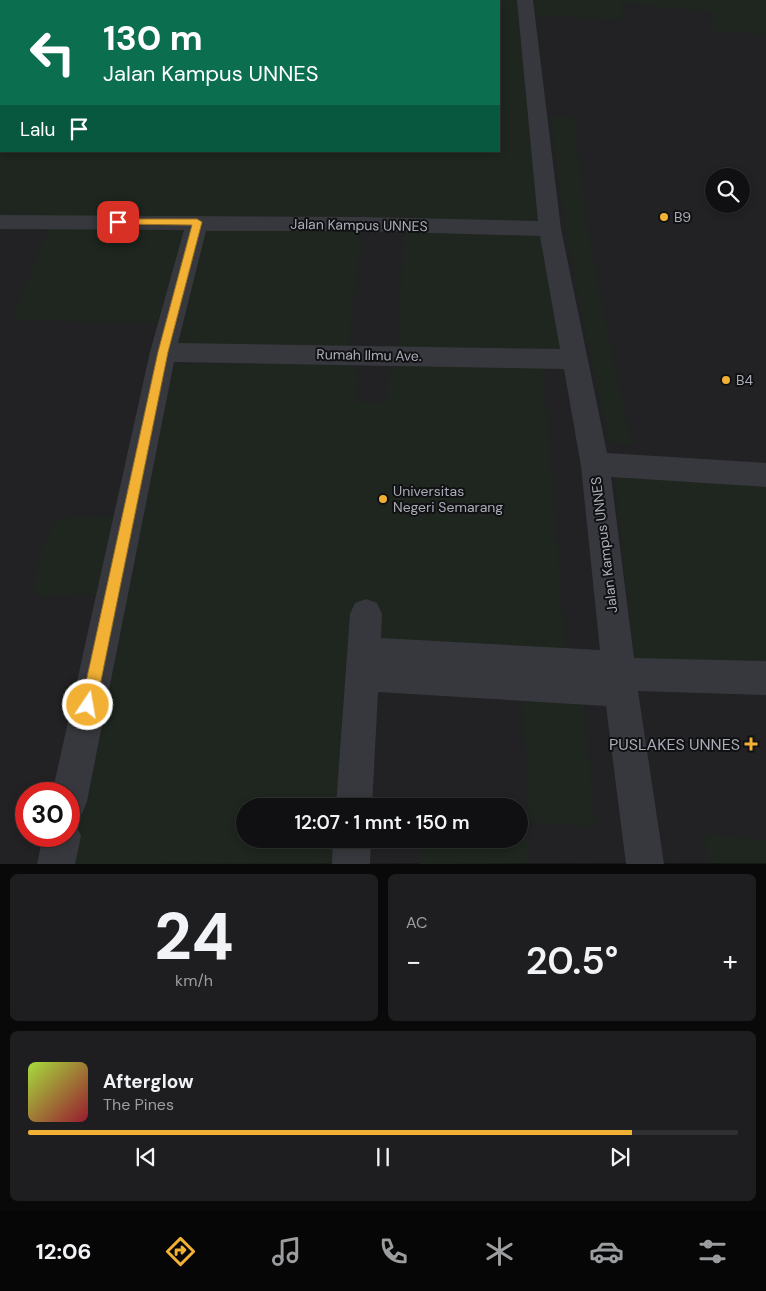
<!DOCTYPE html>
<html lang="id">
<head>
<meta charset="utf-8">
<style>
	:root { --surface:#101012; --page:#1e1e20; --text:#f1f3f6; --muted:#9c9d9f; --line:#303032; --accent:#f2b134 }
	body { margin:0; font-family:"DM Sans",sans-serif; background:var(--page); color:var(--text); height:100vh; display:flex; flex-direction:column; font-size:19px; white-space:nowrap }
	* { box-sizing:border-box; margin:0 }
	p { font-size:16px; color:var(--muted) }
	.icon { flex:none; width:28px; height:28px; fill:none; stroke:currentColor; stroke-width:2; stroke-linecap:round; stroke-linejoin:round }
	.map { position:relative; height:864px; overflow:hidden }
	.details { display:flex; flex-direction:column; gap:10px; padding:10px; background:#09090a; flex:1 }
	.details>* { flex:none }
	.hud { position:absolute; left:0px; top:0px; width:500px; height:152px; box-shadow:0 2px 8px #0003,0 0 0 1px var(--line); background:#0b6e4f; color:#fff; overflow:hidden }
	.fabs { position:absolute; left:705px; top:168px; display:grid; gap:10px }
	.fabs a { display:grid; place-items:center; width:45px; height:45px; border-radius:50%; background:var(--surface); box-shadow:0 2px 8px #0003,0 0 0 1px var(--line); font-size:25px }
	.speed { position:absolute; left:15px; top:782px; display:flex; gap:10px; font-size:25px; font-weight:700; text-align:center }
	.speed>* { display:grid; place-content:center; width:65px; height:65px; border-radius:50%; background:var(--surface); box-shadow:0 2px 8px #0003,0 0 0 1px var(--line); line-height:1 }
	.speed .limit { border:8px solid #d22; background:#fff; color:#111 }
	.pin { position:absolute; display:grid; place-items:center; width:42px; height:42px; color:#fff; margin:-21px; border-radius:10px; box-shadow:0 2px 8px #0006 }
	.me { position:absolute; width:55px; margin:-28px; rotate:12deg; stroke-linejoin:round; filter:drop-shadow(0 0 4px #0008) }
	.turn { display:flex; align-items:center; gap:18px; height:105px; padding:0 20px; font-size:22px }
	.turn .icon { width:65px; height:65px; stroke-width:2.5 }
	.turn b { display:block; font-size:35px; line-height:42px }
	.then { display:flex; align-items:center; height:48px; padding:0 20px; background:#0003; gap:10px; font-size:19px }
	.big { font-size:38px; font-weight:600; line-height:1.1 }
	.details .widget { flex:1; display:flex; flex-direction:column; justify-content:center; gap:8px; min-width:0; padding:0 18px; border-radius:8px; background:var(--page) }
	.details .dial { align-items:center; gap:0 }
	.dial b { font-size:65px; line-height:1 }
	.song { display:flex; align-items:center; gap:15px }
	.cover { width:60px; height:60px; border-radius:8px; background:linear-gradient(135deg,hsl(80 70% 55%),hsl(350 70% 35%)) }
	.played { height:5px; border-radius:2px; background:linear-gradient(90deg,var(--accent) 85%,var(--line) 85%) }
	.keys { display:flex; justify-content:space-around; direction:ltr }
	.heat { display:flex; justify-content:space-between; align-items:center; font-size:28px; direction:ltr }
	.details .tiles { flex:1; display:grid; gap:10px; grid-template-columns:1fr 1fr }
	.widget:last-child { grid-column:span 2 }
	.trip { position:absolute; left:236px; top:798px; width:292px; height:50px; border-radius:25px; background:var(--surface); box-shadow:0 2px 8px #0003,0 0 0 1px var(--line); font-weight:600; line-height:50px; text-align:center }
	.tabs { display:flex; height:80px; justify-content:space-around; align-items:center; background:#060607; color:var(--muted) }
	.tabs .icon { width:35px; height:35px }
	.tabs .current { color:var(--accent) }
	.tabs b { font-size:22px; color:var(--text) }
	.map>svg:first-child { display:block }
</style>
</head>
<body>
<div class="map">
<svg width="766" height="864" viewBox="0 0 766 864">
	<rect width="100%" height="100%" fill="#161618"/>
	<path fill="#222225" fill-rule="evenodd" d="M0,0H766V863L0,864ZM1,1H499V151H1ZM714,176H741V204H714ZM26,794H69V836H26ZM245,806H520V839H245Z"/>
	<g fill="#1e261f" fill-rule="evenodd">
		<path d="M0,0H521L542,224L0,218ZM1,1H499V151H1Z"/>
		<polygon points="530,0 766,0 766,35 713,30 711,12 622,3 621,21 532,14"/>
		<path d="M551,115L575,117C581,220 607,327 628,429L633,444H610C585,336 562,226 551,115Z"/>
		<polygon points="50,226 189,227 164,323 12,320"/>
		<polygon points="202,227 362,229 348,349 172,345"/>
		<polygon points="404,231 543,235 563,352 398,347"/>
		<polygon points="348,363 358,373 354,401 386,403 388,375 399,364 543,368 566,657 353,648 342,806 245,806 245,839 340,839 339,863 67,864 168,365"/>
		<polygon points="614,472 766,481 766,669 634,662"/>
		<path d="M115,516L97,594L43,596L33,589C35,574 46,530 58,521C69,514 101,517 115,516Z"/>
		<polygon points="522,693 583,696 595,826 529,823 530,863 420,864 420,839 520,839 520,822 529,822"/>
		<polygon points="704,834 766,840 766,863 709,863"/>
	</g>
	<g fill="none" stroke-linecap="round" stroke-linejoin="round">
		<g fill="#37383d" fill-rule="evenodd">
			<rect x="111" y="0" width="18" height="1"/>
			<path d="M517,0H533L561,229L607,453L766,463V487L611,477L634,658L766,661V695L638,691L664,864H626L606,706L378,692L372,806H336L350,614L355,603L366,599L377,603L382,614L381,638L600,650L581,466L564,369L174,362L87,801L82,814L69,819V794H52L150,352L184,230L0,229V215L362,217L538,221ZM206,231H362L540,236L560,349L178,343Z"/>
			<polygon points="69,820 75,823 81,836 75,864 37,864 43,836 69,836"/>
			<polygon points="333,839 371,839 370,864 332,864"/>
		</g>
	</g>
	<polygon fill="#f2b134" stroke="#9d7322" points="118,219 197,219 202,222 168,352 96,705 94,710 88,712 83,710 81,705 158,352 192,225 115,224 115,220"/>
	<g fill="#f2b134" stroke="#111113" stroke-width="2">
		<circle cx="664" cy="217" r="5"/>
		<circle cx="726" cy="380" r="5"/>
		<circle cx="383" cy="499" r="5"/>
		<path d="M748.5 736.5h5v5h5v5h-5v5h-5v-5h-5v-5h5z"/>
	</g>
	<g text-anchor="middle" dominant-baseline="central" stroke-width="4" stroke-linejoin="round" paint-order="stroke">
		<g font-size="14" fill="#a8adb8" stroke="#111113" text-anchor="start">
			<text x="674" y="217">B9</text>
			<text x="736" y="380">B4</text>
			<text x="393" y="491">Universitas<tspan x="393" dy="16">Negeri Semarang</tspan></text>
		</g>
		<g font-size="14" fill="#a8adb8" stroke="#111113">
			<text transform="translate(359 225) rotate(1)">Jalan Kampus UNNES</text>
			<text transform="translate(369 355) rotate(1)">Rumah Ilmu Ave.</text>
			<text transform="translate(604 545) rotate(-97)">Jalan Kampus UNNES</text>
		</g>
		<g font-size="16" fill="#a8adb8" stroke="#111113" text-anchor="end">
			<text x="740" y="744">PUSLAKES UNNES</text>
		</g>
	</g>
</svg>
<div class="fabs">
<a><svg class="icon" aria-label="search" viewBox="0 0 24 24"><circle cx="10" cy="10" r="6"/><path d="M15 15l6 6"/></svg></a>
</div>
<div class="speed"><div class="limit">30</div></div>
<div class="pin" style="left:118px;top:222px;background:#d93025"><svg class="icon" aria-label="arrive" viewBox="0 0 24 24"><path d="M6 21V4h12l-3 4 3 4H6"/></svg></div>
<svg class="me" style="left:88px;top:705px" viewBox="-20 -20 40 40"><circle r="17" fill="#f2b134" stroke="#fff" stroke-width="3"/><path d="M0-11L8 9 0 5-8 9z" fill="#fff"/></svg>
<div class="trip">12:07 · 1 mnt · 150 m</div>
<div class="hud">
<div class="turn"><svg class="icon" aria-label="left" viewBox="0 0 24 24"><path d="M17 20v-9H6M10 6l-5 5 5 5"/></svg><div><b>130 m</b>Jalan Kampus UNNES</div></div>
<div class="then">Lalu<svg class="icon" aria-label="arrive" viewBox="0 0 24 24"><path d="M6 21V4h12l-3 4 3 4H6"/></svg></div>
</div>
</div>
<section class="details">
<div class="tiles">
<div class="widget dial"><b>24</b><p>km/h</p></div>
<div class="widget"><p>AC</p>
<div class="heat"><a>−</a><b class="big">20.5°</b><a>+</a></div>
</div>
<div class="widget">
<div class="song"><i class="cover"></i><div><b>Afterglow</b><p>The Pines</p></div></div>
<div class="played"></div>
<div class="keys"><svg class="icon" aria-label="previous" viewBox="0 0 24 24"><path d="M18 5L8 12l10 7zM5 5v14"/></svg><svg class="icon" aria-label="pause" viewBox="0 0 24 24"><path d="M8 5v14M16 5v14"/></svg><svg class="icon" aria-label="next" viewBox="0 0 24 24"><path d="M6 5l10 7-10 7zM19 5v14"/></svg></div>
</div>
</div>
</section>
<nav class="tabs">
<b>12:06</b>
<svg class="icon current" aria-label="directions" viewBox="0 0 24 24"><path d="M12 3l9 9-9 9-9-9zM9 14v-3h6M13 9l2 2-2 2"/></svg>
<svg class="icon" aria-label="music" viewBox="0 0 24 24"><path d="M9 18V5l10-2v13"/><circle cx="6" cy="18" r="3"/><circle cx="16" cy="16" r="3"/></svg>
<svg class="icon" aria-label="phone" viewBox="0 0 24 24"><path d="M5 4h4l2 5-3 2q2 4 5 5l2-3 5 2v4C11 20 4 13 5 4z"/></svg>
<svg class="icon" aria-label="climate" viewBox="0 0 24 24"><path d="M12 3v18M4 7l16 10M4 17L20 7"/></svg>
<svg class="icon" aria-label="car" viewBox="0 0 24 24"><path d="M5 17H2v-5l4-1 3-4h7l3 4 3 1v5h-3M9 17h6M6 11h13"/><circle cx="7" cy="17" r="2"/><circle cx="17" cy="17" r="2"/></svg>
<svg class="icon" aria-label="filters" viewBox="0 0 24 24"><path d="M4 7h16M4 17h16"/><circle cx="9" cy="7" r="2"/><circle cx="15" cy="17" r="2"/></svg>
</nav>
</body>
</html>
